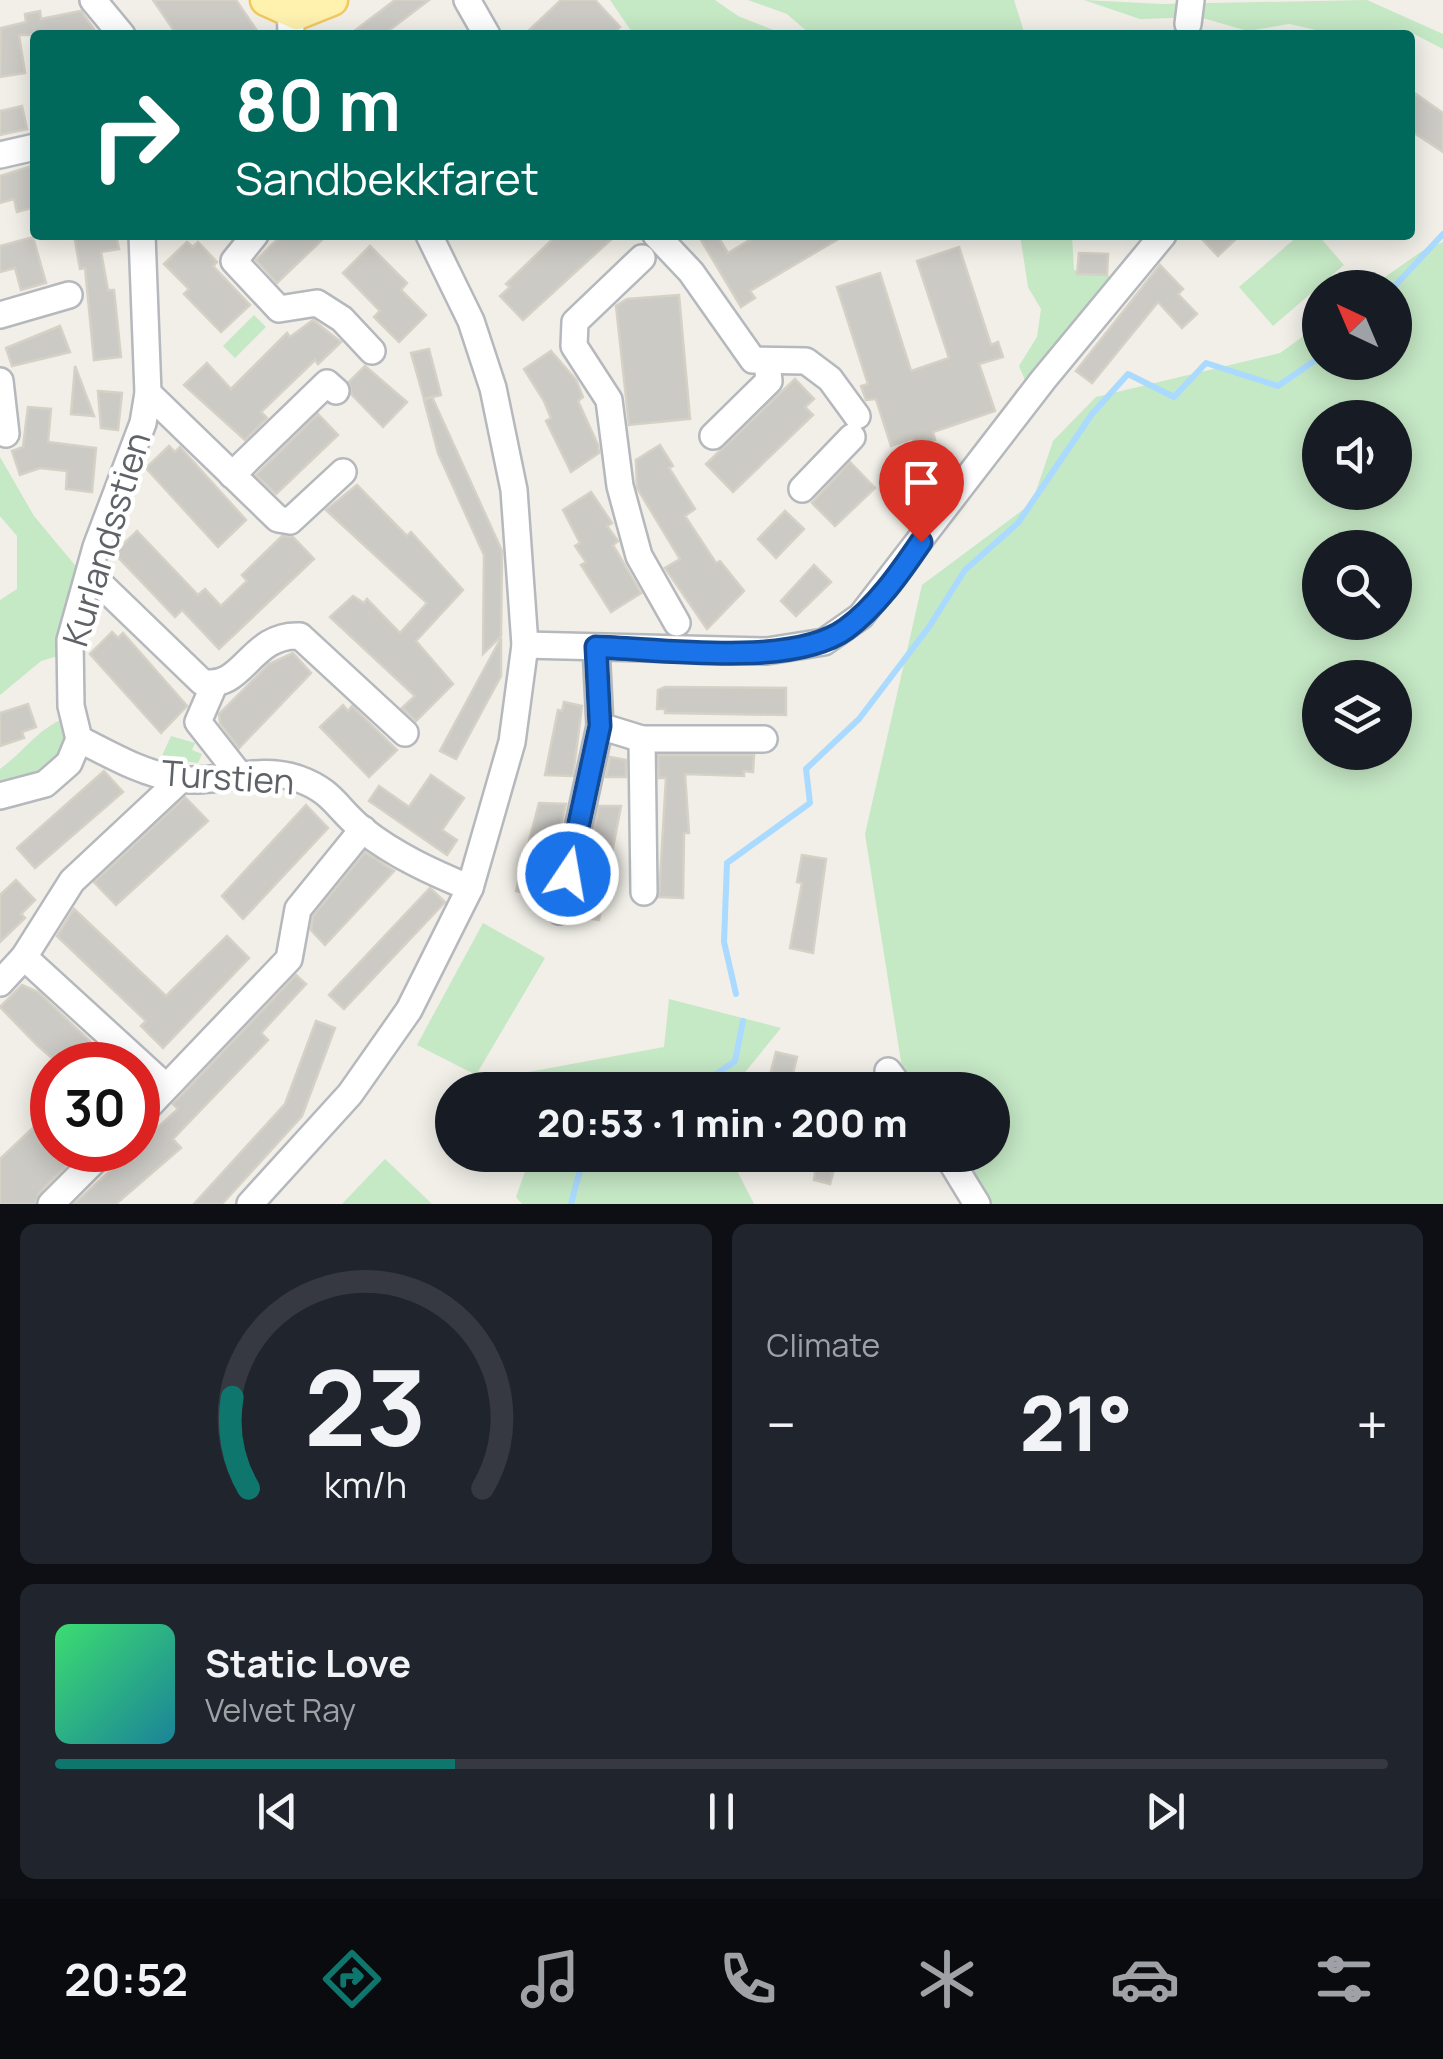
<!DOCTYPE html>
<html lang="en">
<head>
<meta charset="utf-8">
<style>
	:root { --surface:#171b24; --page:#20242c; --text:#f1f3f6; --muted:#9ea1a6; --line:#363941; --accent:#0f766e }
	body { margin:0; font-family:Manrope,sans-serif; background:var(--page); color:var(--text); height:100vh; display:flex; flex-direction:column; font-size:38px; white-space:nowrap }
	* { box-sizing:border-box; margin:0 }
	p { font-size:32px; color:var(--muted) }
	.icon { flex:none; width:55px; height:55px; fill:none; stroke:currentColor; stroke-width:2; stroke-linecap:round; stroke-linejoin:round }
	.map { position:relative; height:1204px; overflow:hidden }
	.side { display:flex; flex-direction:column; gap:20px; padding:20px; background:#0d0f14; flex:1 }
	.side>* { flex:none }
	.guide { position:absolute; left:30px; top:30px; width:1385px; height:210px; border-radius:10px; box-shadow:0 5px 25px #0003; background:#00695c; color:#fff; overflow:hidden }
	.needle { width:65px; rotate:316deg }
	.buttons { position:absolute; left:1302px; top:270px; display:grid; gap:20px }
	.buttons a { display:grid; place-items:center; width:110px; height:110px; border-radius:50%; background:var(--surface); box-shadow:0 5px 25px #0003; font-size:50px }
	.speed { position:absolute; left:30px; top:1042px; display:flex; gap:20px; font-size:50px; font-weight:700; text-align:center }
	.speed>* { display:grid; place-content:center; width:130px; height:130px; border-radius:50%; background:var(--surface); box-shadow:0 5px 25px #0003; line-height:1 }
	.speed .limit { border:15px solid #d22; background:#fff; color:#111 }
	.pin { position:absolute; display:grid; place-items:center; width:85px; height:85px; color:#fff; margin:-102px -42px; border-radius:50% 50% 50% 0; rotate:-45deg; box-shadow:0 0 10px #0007 }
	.pin .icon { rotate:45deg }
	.me { position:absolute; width:110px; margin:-55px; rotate:12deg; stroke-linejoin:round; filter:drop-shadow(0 0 8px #0008) }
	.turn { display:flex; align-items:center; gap:35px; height:210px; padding:0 40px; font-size:45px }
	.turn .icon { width:130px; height:130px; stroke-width:2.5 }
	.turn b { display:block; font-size:70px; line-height:85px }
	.big { font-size:75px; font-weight:800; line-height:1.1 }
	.side .widget { flex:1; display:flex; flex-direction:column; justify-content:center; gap:15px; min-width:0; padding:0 35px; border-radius:15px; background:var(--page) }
	.side .dial { align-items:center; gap:0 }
	.dial svg { height:260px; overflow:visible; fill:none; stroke:var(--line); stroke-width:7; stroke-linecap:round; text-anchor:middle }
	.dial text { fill:var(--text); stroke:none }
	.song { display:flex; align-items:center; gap:30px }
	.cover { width:120px; height:120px; border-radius:15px; background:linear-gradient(135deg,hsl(140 70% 55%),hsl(190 70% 35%)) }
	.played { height:10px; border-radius:5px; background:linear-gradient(90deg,var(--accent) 30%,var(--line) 30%) }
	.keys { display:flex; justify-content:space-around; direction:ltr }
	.heat { display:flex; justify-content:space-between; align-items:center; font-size:55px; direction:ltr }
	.side .tiles { flex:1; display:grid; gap:20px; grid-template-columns:1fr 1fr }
	.widget:last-child { grid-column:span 2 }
	.trip { position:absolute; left:435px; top:1072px; width:575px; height:100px; border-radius:50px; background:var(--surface); box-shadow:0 5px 25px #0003; font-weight:800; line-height:100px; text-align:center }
	.tabs { display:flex; height:160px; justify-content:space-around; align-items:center; background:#090b0e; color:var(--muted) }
	.tabs .icon { width:70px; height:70px }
	.tabs .on { color:var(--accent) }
	.tabs b { font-size:45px; color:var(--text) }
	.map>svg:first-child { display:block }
</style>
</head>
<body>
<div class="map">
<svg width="1443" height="1204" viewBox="0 0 1443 1204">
	<rect width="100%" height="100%" fill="#f1efe8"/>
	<g fill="#c5e8c5" fill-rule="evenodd">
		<polygon points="610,0 715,0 738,16 786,35 634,35"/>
		<polygon points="748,0 1014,0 1025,35 811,35 787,14"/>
		<polygon points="1084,0 1161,4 1367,0 1443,34 1443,49 1414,34 1410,41 1410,35 1338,35 1289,24 1248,31 1199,17 1140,19"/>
		<polygon points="1020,235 1072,235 1074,270 1106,272 1111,280 1035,377 1025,380 1019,366 1037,337 1041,309 1028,287"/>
		<polygon points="1299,235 1318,235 1344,265 1273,326 1239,287"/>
		<path d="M1443,242V1204H985L954,1155H992V1090H914L903,1074L865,834L922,585L1032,503L1053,441L1096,397L1280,353L1320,324V362H1395V288L1371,287L1422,251ZM1320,418H1395V492H1320ZM1320,548H1395V622H1320ZM1320,678H1395V752H1320Z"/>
		<polygon points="254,315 266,327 235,358 223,346"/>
		<polygon points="0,457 34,516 79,570 68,653 41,661 0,695 0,600 17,589 17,536 0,516"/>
		<path d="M68,717L69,754L42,775L0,791V769C24,752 40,726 68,717Z"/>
		<polygon points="171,736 195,743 192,750 202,754 198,763 161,758"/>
		<polygon points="483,923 545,958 476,1075 417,1045"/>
		<polygon points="669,999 781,1028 746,1071 739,1090 522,1090 512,1075 664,1047"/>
		<polygon points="531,1155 729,1155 754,1204 522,1204 516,1197"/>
		<polygon points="385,1159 432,1204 342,1204"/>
	</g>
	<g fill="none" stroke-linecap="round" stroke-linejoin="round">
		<g stroke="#aadaff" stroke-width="6">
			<polyline points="1393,288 1443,234"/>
			<polyline points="736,994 724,942 727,863 810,803 806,769 859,719 929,627 965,570 1018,523 1092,414 1128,374 1174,397 1206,363 1278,386 1320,357"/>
			<polyline points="693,1090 735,1061 743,1021"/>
			<polyline points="571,1204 584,1155"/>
		</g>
	</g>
	<g fill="#cccac5" stroke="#d6d1c6" stroke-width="2.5">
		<polygon points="153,0 236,0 260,35 177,35"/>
		<polygon points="395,0 429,0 383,35 349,35"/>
		<polygon points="561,0 595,0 620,27 612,35 524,35"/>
		<polygon points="40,11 41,19 81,11 98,35 19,35 25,73 0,77 1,28 26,22 25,14"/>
		<polygon points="1416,94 1443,113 1443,152 1410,130 1410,103"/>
		<polygon points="22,106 27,129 0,135 0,111"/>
		<polygon points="32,166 35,207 17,212 14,199 0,203 0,176"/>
		<polygon points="74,235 116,235 119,249 101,252 108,290 114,290 121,357 94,360 85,268 80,269"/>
		<polygon points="282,235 327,235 277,283 256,260"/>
		<polygon points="557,235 616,235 523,320 500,296 510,287 506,284"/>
		<polygon points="698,235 717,235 728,253 758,235 845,235 750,291 755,298 741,307"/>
		<polygon points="1198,235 1240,235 1218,256"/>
		<polygon points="33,237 46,283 21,290 15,268 0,272 0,246"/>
		<polygon points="187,242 193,247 198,242 217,262 213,266 250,305 221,332 184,294 189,289 164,264"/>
		<polygon points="370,246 407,283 401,290 426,315 399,342 374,317 380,311 343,273"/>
		<polygon points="959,247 991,345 998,342 1003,357 979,364 995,411 933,432 935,440 916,447 913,438 891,446 876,399 866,400 861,386 868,384 837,287 880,273 911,371 949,358 917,261"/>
		<polygon points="1079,253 1108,254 1107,275 1077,274"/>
		<polygon points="1160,265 1183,289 1178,294 1197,314 1182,328 1158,302 1092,383 1076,371"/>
		<polygon points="679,295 690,419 629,425 616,306 627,299"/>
		<polygon points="313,320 341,342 318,364 315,360 261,412 267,418 245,440 184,385 207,363 231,389 287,333 290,337"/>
		<polygon points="60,326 70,352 12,366 6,348"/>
		<polygon points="429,349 441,395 424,399 411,353"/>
		<polygon points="551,351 576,380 583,397 578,401 598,445 599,453 571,472 546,421 551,418 544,401 524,369"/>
		<polygon points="75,366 94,416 71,414"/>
		<polygon points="365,366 407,402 383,427 352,395 349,382"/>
		<polygon points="795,379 814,399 805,407 813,415 733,492 706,464"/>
		<polygon points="98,391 122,393 118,430 101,428"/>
		<polygon points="432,397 502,551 501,636 483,654 484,555 438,453 424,400"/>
		<polygon points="28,407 51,409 48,442 96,448 92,492 66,489 67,471 40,468 20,475 12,451 23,447"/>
		<polygon points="318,414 338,435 276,494 256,475"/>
		<polygon points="660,445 673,466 669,468 695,509 685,516 716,563 720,561 744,591 707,629 665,568 680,559 637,488 636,460"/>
		<polygon points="169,446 175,452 180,447 246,520 218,547 146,468"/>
		<polygon points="850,462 875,488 835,526 812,503"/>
		<polygon points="357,485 407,536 411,532 463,590 416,641 453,684 416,721 402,708 415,696 330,617 353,596 364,603 367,599 400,633 427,603 326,510"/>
		<polygon points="591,492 612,523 607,526 618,541 613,545 641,593 611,612 581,565 586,562 575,546 580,543 563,510"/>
		<polygon points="785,511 804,529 776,558 758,539"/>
		<polygon points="137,531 198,595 205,589 221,606 247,581 242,575 282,536 293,537 314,559 219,649 182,610 175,617 114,553"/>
		<polygon points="814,565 831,582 796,616 781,601"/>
		<polygon points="112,632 118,638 123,633 187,706 161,733 90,654"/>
		<polygon points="501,638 501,676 456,759 440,751"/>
		<polygon points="293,653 311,673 239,748 220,723 219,714 269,664"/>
		<polygon points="665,687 786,688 786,715 665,713 665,709 657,709 658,690"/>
		<polygon points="564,702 582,706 573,776 545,775 558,710 562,711"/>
		<polygon points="28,704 36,727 22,732 24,738 0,746 0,713"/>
		<polygon points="343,705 348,711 352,706 397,750 369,777 320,727"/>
		<polygon points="658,755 754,755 753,772 744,771 744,776 685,774 689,833 684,833 683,898 659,897 666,778 659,778"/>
		<polygon points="610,757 626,760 626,777 606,777"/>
		<polygon points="104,771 123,792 35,868 17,848"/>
		<polygon points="431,775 464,798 442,830 457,840 447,855 369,801 379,786 409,807"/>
		<polygon points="185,797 208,821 116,905 94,882"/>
		<polygon points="539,803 566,804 543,896 516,891"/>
		<polygon points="306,805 328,828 243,919 222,896"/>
		<polygon points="599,806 621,806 599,920 575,916"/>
		<polygon points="365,852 394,871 325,945 311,930 313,916"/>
		<polygon points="802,855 826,859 813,953 790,948 802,883 797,882"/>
		<polygon points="16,880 35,900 21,914 25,918 0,942 0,895"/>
		<polygon points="430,888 445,902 344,1009 329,995"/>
		<polygon points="74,909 166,996 227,936 249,958 163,1048 141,1026 146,1021 57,936"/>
		<polygon points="296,975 306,984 261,1033 268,1040 173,1139 181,1148 116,1204 74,1204 178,1109 173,1104"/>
		<polygon points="22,985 38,992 115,1065 60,1065 37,1045 0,1007"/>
		<polygon points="316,1021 335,1028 302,1116 222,1204 194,1204 285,1104"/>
		<polygon points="776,1052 797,1057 789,1090 766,1090"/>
		<polygon points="52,1110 52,1150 72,1150 77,1155 40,1192 35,1204 0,1204 0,1159"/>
		<polygon points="818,1155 838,1155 830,1184 814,1180"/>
	</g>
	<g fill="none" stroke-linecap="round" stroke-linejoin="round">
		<g stroke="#b5b8bc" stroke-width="30">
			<g id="minor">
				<polyline points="93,0 122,35"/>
				<polyline points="290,0 291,35"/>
				<polyline points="467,0 487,35"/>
				<polyline points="1188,24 1191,0"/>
				<polyline points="0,155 35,147"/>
				<polyline points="255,235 234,261 279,309 317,303 342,319 372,351"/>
				<polyline points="656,235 691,272 753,360 806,361 830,379 857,416"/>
				<polyline points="642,258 575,322 574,346 609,400 620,486 639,556 677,623"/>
				<polyline points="0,315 69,295"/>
				<polyline points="0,381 6,434"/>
				<polyline points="148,393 278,519 290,521 343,472"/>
				<polyline points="713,436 769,381 767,362"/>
				<polyline points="232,475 327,383 336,391"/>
				<polyline points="802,489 852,437"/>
				<path d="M91,575L202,682C244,691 250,633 300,636L405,733"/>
				<polyline points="525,645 767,651 824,642 861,616 1043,380 1163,235"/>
				<polyline points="596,647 600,726 642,739 764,739"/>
				<polyline points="214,685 198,722 238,773"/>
				<path d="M79,739C111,755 141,773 177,779C216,785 259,764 299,779C333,791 337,809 363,830C394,855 434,873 470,888"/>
				<polyline points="642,739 644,892"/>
				<polyline points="0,796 45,784 69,763 79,739 71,706 70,640 96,547 143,423 148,393 142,235"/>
				<polyline points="560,911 600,726"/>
				<polyline points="24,957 164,1085"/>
				<polyline points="0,983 24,957 72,881 180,780"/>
				<polyline points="888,1071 902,1090"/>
				<polyline points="138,1117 289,959 298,909 363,829"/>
				<polyline points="947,1155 977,1204"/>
				<polyline points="51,1204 105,1150"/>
				<polyline points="250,1204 350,1094 409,1010 470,888 512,742 525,645 514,490 493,388 471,321 429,235"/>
			</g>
		</g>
		<g stroke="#f2c960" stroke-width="35">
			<polyline id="major" points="266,0 297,14 332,0"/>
		</g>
		<use href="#minor" stroke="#fff" stroke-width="25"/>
		<use href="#major" stroke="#fff2af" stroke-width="30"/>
	</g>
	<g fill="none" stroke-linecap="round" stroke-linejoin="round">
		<g stroke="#114b97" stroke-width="25">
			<path id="route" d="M568,874L600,726L596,647C662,649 792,668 846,629C876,607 900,573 921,542"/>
		</g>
		<use href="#route" stroke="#1a73e8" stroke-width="18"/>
	</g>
	<g text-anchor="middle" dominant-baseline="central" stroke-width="9" stroke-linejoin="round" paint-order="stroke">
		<g font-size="35" fill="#5f6368" stroke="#fff">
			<text transform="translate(106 539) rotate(-73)">Kurlandsstien</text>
			<text transform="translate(228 777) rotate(4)">Turstien</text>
		</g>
	</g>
</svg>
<div class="buttons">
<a><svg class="needle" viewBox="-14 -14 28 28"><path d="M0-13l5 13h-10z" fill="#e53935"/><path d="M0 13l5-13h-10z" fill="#9ea1a6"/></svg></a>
<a><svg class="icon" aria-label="sound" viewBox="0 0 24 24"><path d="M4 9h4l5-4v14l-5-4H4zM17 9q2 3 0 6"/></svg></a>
<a><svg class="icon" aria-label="search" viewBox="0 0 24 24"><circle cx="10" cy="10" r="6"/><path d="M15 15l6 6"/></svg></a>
<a><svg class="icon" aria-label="layers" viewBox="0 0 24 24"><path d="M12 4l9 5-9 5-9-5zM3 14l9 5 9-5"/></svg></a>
</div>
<div class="speed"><div class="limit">30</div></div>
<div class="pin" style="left:921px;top:542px;background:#d93025"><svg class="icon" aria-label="arrive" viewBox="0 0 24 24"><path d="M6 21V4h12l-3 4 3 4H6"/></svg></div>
<svg class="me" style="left:568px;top:874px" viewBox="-20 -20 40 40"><circle r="17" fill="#1a73e8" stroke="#fff" stroke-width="3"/><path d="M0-11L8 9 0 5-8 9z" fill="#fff"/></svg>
<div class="trip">20:53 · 1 min · 200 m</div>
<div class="guide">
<div class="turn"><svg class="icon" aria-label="right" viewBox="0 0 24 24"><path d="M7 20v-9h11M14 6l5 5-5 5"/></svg><div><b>80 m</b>Sandbekkfaret</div></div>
</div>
</div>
<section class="side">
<div class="tiles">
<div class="widget dial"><svg viewBox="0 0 100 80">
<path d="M14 69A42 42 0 1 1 86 69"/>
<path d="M14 69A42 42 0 0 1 9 41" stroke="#0f766e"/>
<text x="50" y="56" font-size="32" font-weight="700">23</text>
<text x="50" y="72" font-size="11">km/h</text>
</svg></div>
<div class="widget"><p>Climate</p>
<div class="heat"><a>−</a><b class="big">21°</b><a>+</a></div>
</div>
<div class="widget">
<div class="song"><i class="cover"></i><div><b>Static Love</b><p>Velvet Ray</p></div></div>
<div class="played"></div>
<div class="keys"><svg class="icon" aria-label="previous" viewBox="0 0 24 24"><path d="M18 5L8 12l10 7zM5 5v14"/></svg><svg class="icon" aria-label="pause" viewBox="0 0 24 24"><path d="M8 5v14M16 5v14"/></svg><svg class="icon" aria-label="next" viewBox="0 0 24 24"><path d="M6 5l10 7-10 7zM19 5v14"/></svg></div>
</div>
</div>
</section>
<nav class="tabs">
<b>20:52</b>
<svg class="icon on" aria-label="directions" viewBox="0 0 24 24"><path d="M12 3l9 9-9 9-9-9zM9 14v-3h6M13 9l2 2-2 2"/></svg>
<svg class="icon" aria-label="music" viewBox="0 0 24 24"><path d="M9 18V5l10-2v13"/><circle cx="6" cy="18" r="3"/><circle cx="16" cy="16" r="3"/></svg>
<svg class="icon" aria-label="phone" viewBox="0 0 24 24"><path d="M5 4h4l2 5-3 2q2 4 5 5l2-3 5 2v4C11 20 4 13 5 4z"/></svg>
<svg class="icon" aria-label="climate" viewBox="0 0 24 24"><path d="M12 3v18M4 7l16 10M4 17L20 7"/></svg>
<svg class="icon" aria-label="car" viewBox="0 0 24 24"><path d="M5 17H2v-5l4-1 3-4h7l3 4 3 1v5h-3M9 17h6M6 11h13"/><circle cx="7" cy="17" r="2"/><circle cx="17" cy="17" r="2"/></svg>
<svg class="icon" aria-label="filters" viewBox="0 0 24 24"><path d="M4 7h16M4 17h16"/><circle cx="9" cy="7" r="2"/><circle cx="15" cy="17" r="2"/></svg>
</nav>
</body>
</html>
